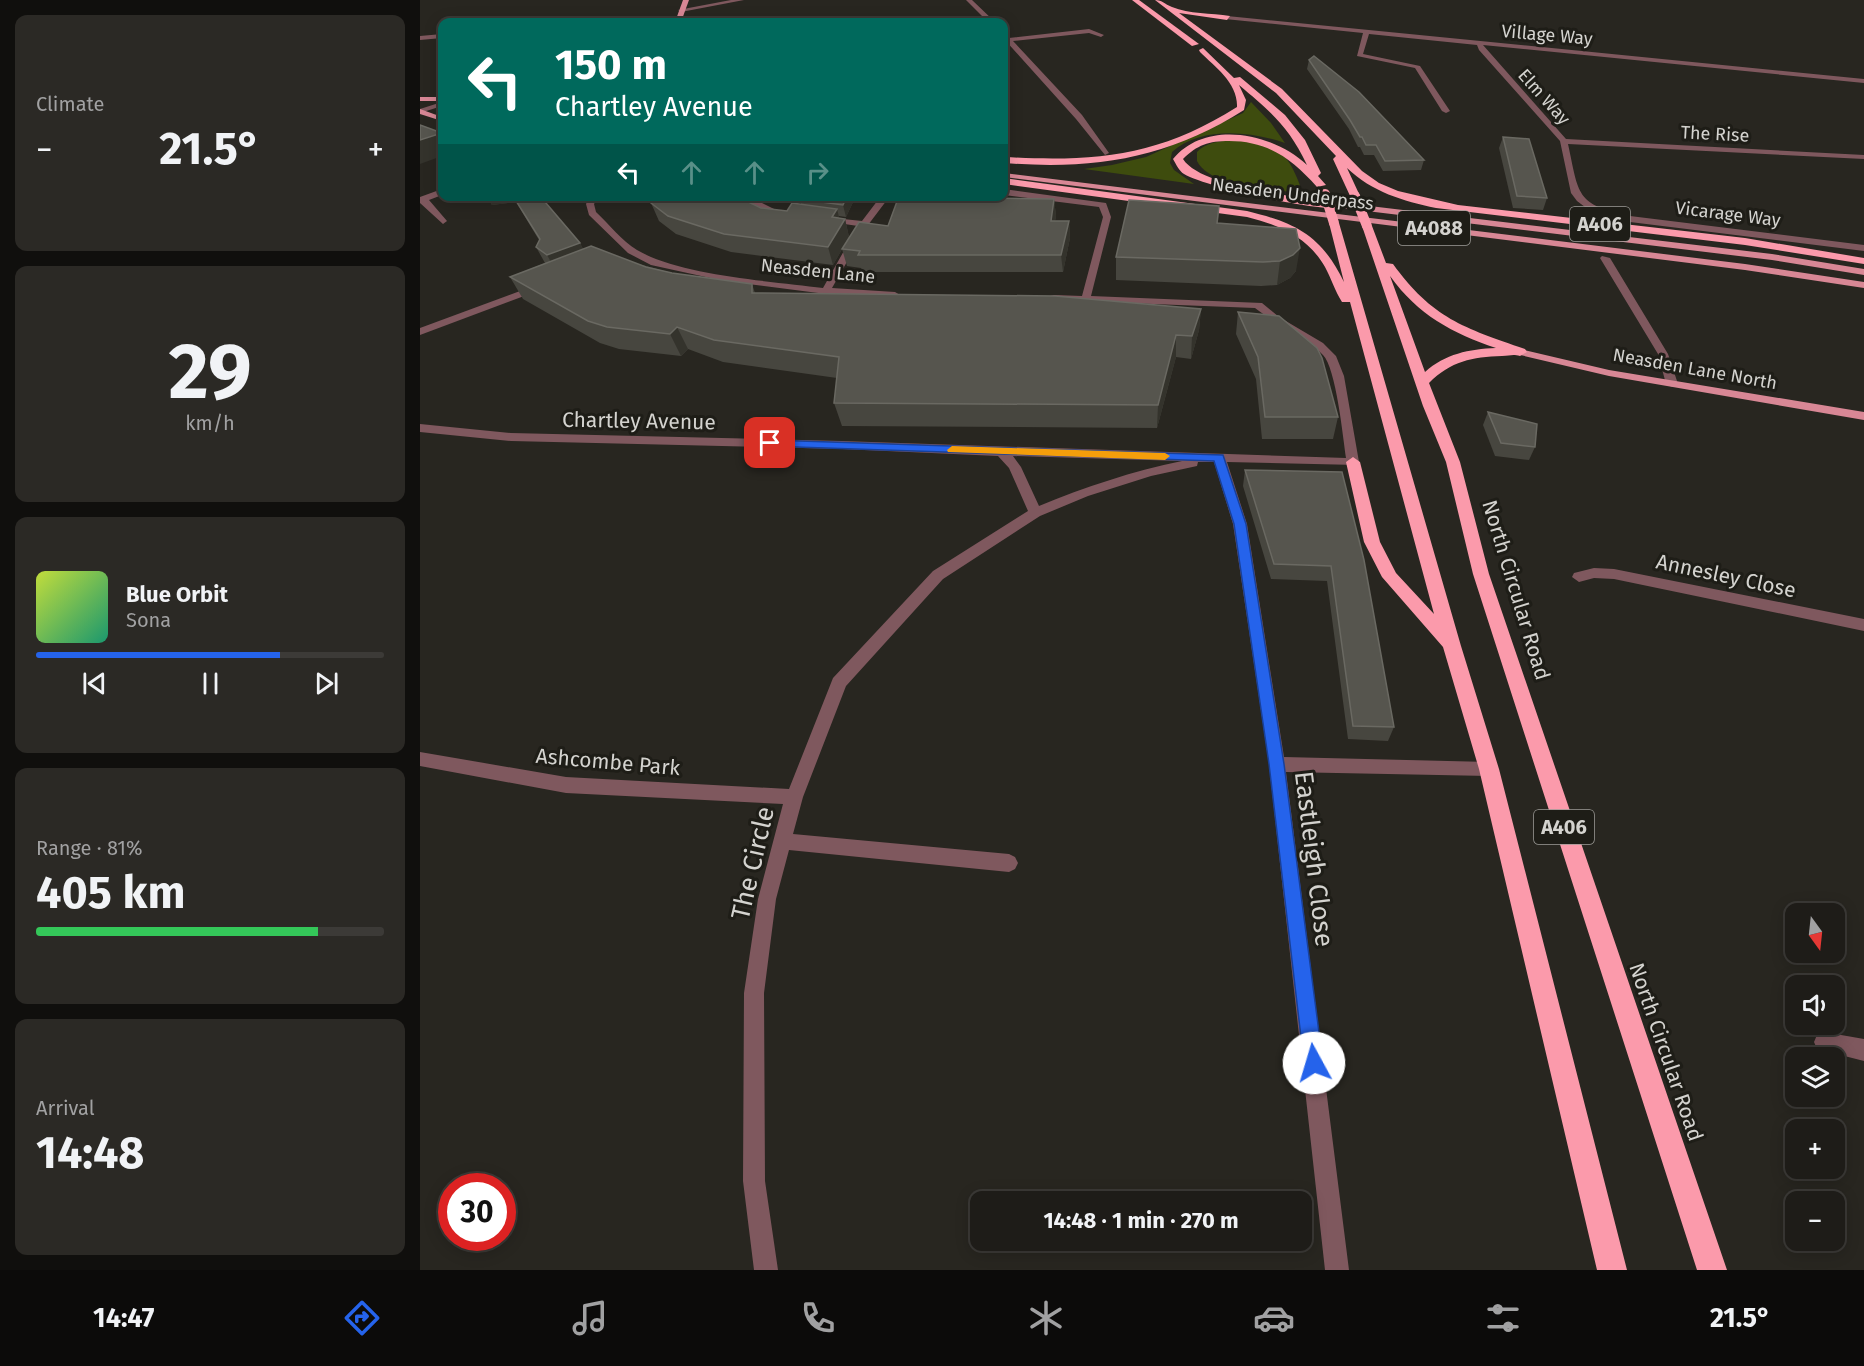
<!DOCTYPE html>
<html lang="en">
<head>
<meta charset="utf-8">
<style>
	:root { --surface:#1e1c18; --page:#2b2925; --text:#f1f3f6; --muted:#a1a1a2; --line:#3c3a37; --accent:#2563eb }
	body { margin:0; font-family:"Fira Sans",sans-serif; background:var(--page); color:var(--text); height:100vh; display:flex; flex-direction:column; font-size:22px; white-space:nowrap }
	* { box-sizing:border-box; margin:0 }
	p { font-size:20px; color:var(--muted) }
	.icon { flex:none; width:33px; height:33px; fill:none; stroke:currentColor; stroke-width:2; stroke-linecap:round; stroke-linejoin:round }
	.map { position:relative; flex:1; overflow:hidden }
	.side { display:flex; flex-direction:column; gap:15px; padding:15px; background:#100f0d; width:420px }
	.side>* { flex:none }
	.top-card { position:absolute; left:18px; top:18px; width:570px; height:183px; border-radius:12px; box-shadow:0 3px 15px #0003,0 0 0 2px var(--line); background:#00695c; color:#fff; overflow:hidden }
	.needle { width:39px; rotate:165deg }
	.buttons { position:absolute; left:1365px; top:903px; display:grid; gap:12px }
	.buttons a { display:grid; place-items:center; width:60px; height:60px; border-radius:12px; background:var(--surface); box-shadow:0 3px 15px #0003,0 0 0 2px var(--line); font-size:30px }
	.speed { position:absolute; left:18px; top:1173px; display:flex; gap:12px; font-size:30px; font-weight:700; text-align:center }
	.speed>* { display:grid; place-content:center; width:78px; height:78px; border-radius:50%; background:var(--surface); box-shadow:0 3px 15px #0003,0 0 0 2px var(--line); line-height:1 }
	.speed .limit { border:9px solid #d22; background:#fff; color:#111 }
	.pin { position:absolute; display:grid; place-items:center; width:51px; height:51px; color:#fff; margin:-26px; border-radius:12px; box-shadow:0 3px 9px #0006 }
	.me { position:absolute; width:66px; margin:-33px; rotate:354deg; stroke-linejoin:round; filter:drop-shadow(0 0 4px #0008) }
	.turn { display:flex; align-items:center; gap:21px; height:126px; padding:0 18px; font-size:27px }
	.turn .icon { width:78px; height:78px; stroke-width:2.5 }
	.turn b { display:block; font-size:42px; line-height:51px }
	.lanes { display:flex; align-items:center; height:57px; padding:0 18px; background:#0003; justify-content:center; gap:30px; direction:ltr }
	.lanes .off { opacity:.35 }
	.big { font-size:45px; font-weight:700; line-height:1.1 }
	.side .card { flex:1; display:flex; flex-direction:column; justify-content:center; gap:9px; min-width:0; padding:0 21px; border-radius:12px; background:var(--page) }
	.side .dial { align-items:center; gap:0 }
	.dial b { font-size:78px; line-height:1 }
	.song { display:flex; align-items:center; gap:18px }
	.cover { width:72px; height:72px; border-radius:9px; background:linear-gradient(135deg,hsl(70 70% 55%),hsl(160 70% 35%)) }
	.played { height:6px; border-radius:3px; background:linear-gradient(90deg,var(--accent) 70%,var(--line) 70%) }
	.keys { display:flex; justify-content:space-around; direction:ltr }
	.heat { display:flex; justify-content:space-between; align-items:center; font-size:33px; direction:ltr }
	.charge { height:9px; border-radius:4px; background:linear-gradient(90deg,#34c759 81%,var(--line) 0) }
	.trip { position:absolute; left:550px; top:1191px; width:342px; height:60px; border-radius:12px; background:var(--surface); box-shadow:0 3px 15px #0003,0 0 0 2px var(--line); font-weight:700; line-height:60px; text-align:center }
	.menu { display:flex; height:96px; justify-content:space-around; align-items:center; background:#0c0b0a; color:var(--muted) }
	.menu .icon { width:42px; height:42px }
	.menu .active { color:var(--accent) }
	.menu b { font-size:27px; color:var(--text) }
	main { display:flex; flex:1; min-height:0 }
	.map>svg:first-child { display:block }
</style>
</head>
<body>
<main>
<section class="side">
<div class="card"><p>Climate</p>
<div class="heat"><a>−</a><b class="big">21.5°</b><a>+</a></div>
</div>
<div class="card dial"><b>29</b><p>km/h</p></div>
<div class="card">
<div class="song"><i class="cover"></i><div><b>Blue Orbit</b><p>Sona</p></div></div>
<div class="played"></div>
<div class="keys"><svg class="icon" aria-label="previous" viewBox="0 0 24 24"><path d="M18 5L8 12l10 7zM5 5v14"/></svg><svg class="icon" aria-label="pause" viewBox="0 0 24 24"><path d="M8 5v14M16 5v14"/></svg><svg class="icon" aria-label="next" viewBox="0 0 24 24"><path d="M6 5l10 7-10 7zM19 5v14"/></svg></div>
</div>
<div class="card"><p>Range · 81%</p><b class="big">405 km</b><div class="charge"></div></div>
<div class="card"><p>Arrival</p><b class="big">14:48</b></div>
</section>
<div class="map">
<svg width="1444" height="1270" viewBox="0 0 1444 1270">
	<rect width="100%" height="100%" fill="#282620"/>
	<g fill="#3e4c0e">
		<path d="M831,102L851,123L865,143C830,131 781,126 752,152L750,163L754,170L774,184L664,169L692,165L726,157L823,113Z"/>
		<path d="M825,141C865,149 869,156 883,193C857,190 790,188 777,161V152C788,140 809,140 825,141Z"/>
	</g>
	<g fill="none" stroke-linecap="round" stroke-linejoin="round">
		<g fill="#7f585e" fill-rule="evenodd">
			<polygon points="311,0 324,0 261,12 258,10"/>
			<polygon points="546,0 552,0 575,22 541,22 564,18"/>
			<path d="M807,16L1444,79V83L1063,45L1146,139L1444,155V159L1148,144C1159,194 1155,205 1210,216L1444,245V251L1210,222L1169,210L1157,201L1151,193L1140,141L1059,50L1057,45L949,34L943,54L1000,66L1030,111L1026,113L1022,111L995,68L937,56L943,33L805,19Z"/>
			<polygon points="262,17 260,20 195,22 198,20"/>
			<polygon points="669,29 684,35 681,37 669,33 593,41 662,115 689,153 685,155 656,119 584,39 584,34 589,38"/>
			<polygon points="22,34 22,38 0,40 0,36"/>
			<polygon points="22,102 22,106 0,113 0,109"/>
			<polygon points="22,189 22,195 9,200 27,221 23,224 0,203 0,197"/>
			<path d="M584,189L686,203L691,217L671,296L842,303L859,317L903,343L916,356L924,376L939,462L937,465L807,462L827,524L864,757L1069,762L1075,764L1077,769L1075,774L1069,776L866,772L929,1270H905L849,764L813,524L794,462H778L777,466L731,476L668,496L620,516L523,579L426,686L383,797L373,834L589,854L595,857L598,863L595,869L589,872L369,850L356,899L344,993L345,1181L358,1270H334L323,1181L324,993L338,899L363,804L146,793L0,766V752L146,777L369,789L413,678L513,571L608,511L589,468L578,456L422,449L91,441L0,432V424L91,433L422,441L926,458C923,437 916,368 903,355C885,335 856,325 835,308L630,300V296L634,295L662,296L683,217L679,207L584,195ZM593,456L762,461C713,471 665,487 619,506L601,467Z"/>
			<path d="M170,196H179L174,204L176,212C189,224 202,241 217,250C261,276 351,281 403,288L438,226L404,221V217L442,221L461,196H470L448,225L412,288L475,292L480,295L475,298L406,294L304,281L231,265L208,253L169,215L166,204Z"/>
			<path d="M317,196H328L360,212C348,220 328,205 317,196Z"/>
			<polygon points="1182,256 1190,258 1248,354 1258,384 1256,386 1252,387 1246,384 1238,354 1180,258"/>
			<polygon points="119,284 124,287 123,289 0,335 0,328"/>
			<polygon points="1174,568 1194,569 1444,619 1444,631 1194,579 1174,578 1159,582 1152,577 1154,573"/>
			<polygon points="1404,1032 1444,1039 1444,1061 1397,1049 1394,1042 1397,1035"/>
		</g>
		<g fill="#d88795" fill-rule="evenodd">
			<polygon points="263,0 269,0 261,22 255,22"/>
			<rect x="0" y="97" width="22" height="4"/>
			<polygon points="0,109 22,117 22,121 0,114"/>
			<polygon points="584,173 1325,264 1444,282 1444,288 1325,270 584,177"/>
			<polygon points="908,201 1352,254 1444,269 1444,275 1352,260 905,206 904,204"/>
			<polygon points="1100,349 1189,370 1444,412 1444,420 1189,376 1096,354 1096,350"/>
		</g>
		<g fill="#fb9aab" fill-rule="evenodd">
			<polygon points="712,0 719,0 779,44 772,46"/>
			<path d="M735,0C743,0 744,4 752,7C769,14 791,13 810,16L807,20L759,13L862,89L942,171L959,183L978,191L1038,205L1325,238L1444,258V264L1325,245L1016,208C983,201 952,192 927,168L940,196L931,198L913,159L916,156L856,93Z"/>
			<path d="M783,48L814,78L820,77L865,115L885,140L901,173L898,176L906,185L897,187C872,159 848,141 809,141C789,141 777,145 763,159C782,189 889,198 925,203L929,204V208C903,213 788,188 764,174C759,171 756,164 753,159C786,119 853,133 887,165C869,127 851,112 819,85L826,100L824,110C747,159 673,170 584,163V157C674,162 738,157 817,107C818,83 795,67 780,52L779,50Z"/>
			<path d="M584,178L827,211C876,223 901,235 924,282L909,223L914,220L919,223L1041,646L1079,769L1207,1270H1177L1059,769L1023,647L962,577L944,542L926,462L933,457L940,462L960,542L976,573L1014,614L930,302H922C915,291 911,278 905,267C888,237 859,225 827,217L584,184Z"/>
			<path d="M947,223L952,226L966,263L973,264C1012,318 1044,328 1105,349L1107,352L1100,356C1092,354 1090,356 1082,356C1052,357 1031,361 1009,383L1040,462L1069,574L1307,1270H1277L1053,574L1026,462L1003,406L942,226ZM970,276C998,315 1032,333 1076,348C1049,349 1025,354 1005,372Z"/>
		</g>
		<g stroke="#fb9aab" stroke-width="10">
			<polyline points="905,194 914,223"/>
			<polyline points="935,196 947,226"/>
		</g>
	</g>
	<g fill="#47463f">
		<polygon points="889,60 1004,160 1001,170 963,171 954,155 944,155 940,147 938,147 929,129 887,69"/>
		<polygon points="1083,137 1127,198 1123,210 1093,208 1079,148"/>
		<polygon points="66,196 120,196 160,243 163,249 252,273 332,284 335,293 781,309 779,330 771,359 756,357 737,428 422,426 414,403 417,378 303,362 268,349 261,356 199,349 180,343 103,299 90,277 125,263 116,247 119,240 96,202 72,205"/>
		<polygon points="381,196 436,196 426,217 419,216 419,218 425,219 429,237 413,265 311,252 256,234 239,221 231,203 341,208 367,211 381,204 379,199"/>
		<polygon points="479,196 566,196 566,199 634,199 636,216 635,221 649,221 650,238 643,272 442,272 441,268 427,266 422,249 468,226"/>
		<polygon points="799,206 798,223 876,271 870,278 857,285 841,286 696,280 696,257"/>
		<polygon points="818,312 918,417 913,439 842,439 836,379 816,334"/>
		<polygon points="1068,412 1115,447 1109,460 1075,456 1063,425"/>
		<polygon points="825,470 922,472 974,727 968,741 928,739 907,581 851,579 823,486"/>
	</g>
	<g fill="#34332c">
		<polygon points="22,133 22,156 0,164 0,140"/>
		<polygon points="67,196 93,196 96,202 72,205"/>
		<polygon points="427,196 436,196 426,217 423,205"/>
		<polygon points="634,199 636,216 632,238 631,221"/>
		<polygon points="417,209 421,225 425,219 429,237 413,265 408,247 412,217"/>
		<polygon points="649,221 650,238 643,272 641,255"/>
		<polygon points="160,243 169,261 137,273 127,255"/>
		<polygon points="880,248 876,271 870,278 857,285 860,261"/>
		<polygon points="781,309 779,330 771,359 772,336"/>
		<polygon points="257,327 268,349 261,356 250,334"/>
		<polygon points="756,335 756,357 737,428 738,405"/>
	</g>
	<g fill="#56554e" stroke="#6a6962" stroke-width="1.5">
		<polygon points="894,56 939,92 1004,160 965,161 956,145 946,145 942,137 940,137 930,120 889,60"/>
		<polygon points="0,125 22,133 0,140"/>
		<polygon points="1083,137 1109,139 1127,198 1097,196"/>
		<polygon points="93,196 120,196 160,243 127,255 116,247 120,239"/>
		<polygon points="249,196 316,196 341,208 367,211 372,203 417,209 412,217 425,219 408,247 304,234 248,216 231,203"/>
		<polygon points="381,196 427,196 423,205 379,199"/>
		<polygon points="479,196 560,196 560,198 634,199 631,221 649,221 641,255 438,255 440,251 422,249 439,222 468,226"/>
		<polygon points="709,200 799,206 797,223 876,229 880,248 873,255 860,261 843,262 696,257"/>
		<polygon points="171,246 226,267 252,273 332,284 332,293 635,296 781,309 772,336 756,335 738,405 414,403 419,357 294,340 257,327 250,334 187,327 168,321 90,277"/>
		<polygon points="818,312 859,316 897,348 902,358 918,417 845,417 838,357"/>
		<polygon points="1068,412 1117,424 1115,447 1081,443"/>
		<polygon points="825,470 922,472 944,560 974,727 933,726 911,566 854,564"/>
	</g>
	<polygon fill="#2563eb" stroke="#184099" stroke-width="1.5" points="350,440 803,455 826,524 864,764 903,1063 901,1070 894,1073 887,1070 884,1063 849,764 814,524 794,461 346,446 346,441"/>
	<polygon fill="#f59e0b" points="532,446 745,453 750,456 745,460 528,452 527,450"/>
	<g text-anchor="middle" dominant-baseline="central" stroke-width="6" stroke-linejoin="round" paint-order="stroke">
		<g font-size="18" fill="#d4d3cf" stroke="#1e1d17">
			<text transform="translate(1127 35) rotate(5)">Village Way</text>
			<text transform="translate(1124 97) rotate(48)">Elm Way</text>
			<text transform="translate(1295 134) rotate(3)">The Rise</text>
			<text transform="translate(873 194) rotate(7)">Neasden Underpass</text>
			<text transform="translate(1308 214) rotate(7)">Vicarage Way</text>
			<text transform="translate(398 271) rotate(6)">Neasden Lane</text>
			<text transform="translate(1275 369) rotate(10)">Neasden Lane North</text>
		</g>
		<g fill="#1e1d17" stroke="#9d9c98" stroke-width="1.5">
			<rect x="1150" y="207" width="60" height="34" rx="4.5"/>
			<rect x="978" y="211" width="72" height="34" rx="4.5"/>
			<rect x="1114" y="810" width="60" height="34" rx="4.5"/>
		</g>
		<g font-size="20" font-weight="bold" fill="#d4d3cf">
			<text x="1180" y="224">A406</text>
			<text x="1014" y="228">A4088</text>
			<text x="1144" y="827">A406</text>
		</g>
		<g font-size="21" fill="#d4d3cf" stroke="#1e1d17">
			<text transform="translate(219 421) rotate(1)">Chartley Avenue</text>
			<text transform="translate(1306 576) rotate(12)">Annesley Close</text>
			<text transform="translate(1096 590) rotate(73)">North Circular Road</text>
			<text transform="translate(188 762) rotate(5)">Ashcombe Park</text>
			<text transform="translate(1246 1052) rotate(71)">North Circular Road</text>
		</g>
		<g font-size="26" fill="#d4d3cf" stroke="#1e1d17">
			<text transform="translate(894 859) rotate(83)">Eastleigh Close</text>
			<text transform="translate(333 863) rotate(-77)">The Circle</text>
		</g>
	</g>
</svg>
<div class="buttons">
<a><svg class="needle" viewBox="-14 -14 28 28"><path d="M0-13l5 13h-10z" fill="#e53935"/><path d="M0 13l5-13h-10z" fill="#a1a1a2"/></svg></a>
<a><svg class="icon" aria-label="sound" viewBox="0 0 24 24"><path d="M4 9h4l5-4v14l-5-4H4zM17 9q2 3 0 6"/></svg></a>
<a><svg class="icon" aria-label="layers" viewBox="0 0 24 24"><path d="M12 4l9 5-9 5-9-5zM3 14l9 5 9-5"/></svg></a>
<a>+</a>
<a>−</a>
</div>
<div class="speed"><div class="limit">30</div></div>
<div class="pin" style="left:350px;top:443px;background:#d93025"><svg class="icon" aria-label="arrive" viewBox="0 0 24 24"><path d="M6 21V4h12l-3 4 3 4H6"/></svg></div>
<svg class="me" style="left:894px;top:1063px" viewBox="-20 -20 40 40"><circle r="19" fill="#fff"/><path d="M0-13L10 11 0 6-10 11z" fill="#2563eb"/></svg>
<div class="trip">14:48 · 1 min · 270 m</div>
<div class="top-card">
<div class="turn"><svg class="icon" aria-label="left" viewBox="0 0 24 24"><path d="M17 20v-9H6M10 6l-5 5 5 5"/></svg><div><b>150 m</b>Chartley Avenue</div></div>
<div class="lanes"><svg class="icon" aria-label="left" viewBox="0 0 24 24"><path d="M17 20v-9H6M10 6l-5 5 5 5"/></svg><svg class="icon off" aria-label="ahead" viewBox="0 0 24 24"><path d="M12 20V5M6 11l6-6 6 6"/></svg><svg class="icon off" aria-label="ahead" viewBox="0 0 24 24"><path d="M12 20V5M6 11l6-6 6 6"/></svg><svg class="icon off" aria-label="right" viewBox="0 0 24 24"><path d="M7 20v-9h11M14 6l5 5-5 5"/></svg></div>
</div>
</div>
</main>
<nav class="menu">
<b>14:47</b>
<svg class="icon active" aria-label="directions" viewBox="0 0 24 24"><path d="M12 3l9 9-9 9-9-9zM9 14v-3h6M13 9l2 2-2 2"/></svg>
<svg class="icon" aria-label="music" viewBox="0 0 24 24"><path d="M9 18V5l10-2v13"/><circle cx="6" cy="18" r="3"/><circle cx="16" cy="16" r="3"/></svg>
<svg class="icon" aria-label="phone" viewBox="0 0 24 24"><path d="M5 4h4l2 5-3 2q2 4 5 5l2-3 5 2v4C11 20 4 13 5 4z"/></svg>
<svg class="icon" aria-label="climate" viewBox="0 0 24 24"><path d="M12 3v18M4 7l16 10M4 17L20 7"/></svg>
<svg class="icon" aria-label="car" viewBox="0 0 24 24"><path d="M5 17H2v-5l4-1 3-4h7l3 4 3 1v5h-3M9 17h6M6 11h13"/><circle cx="7" cy="17" r="2"/><circle cx="17" cy="17" r="2"/></svg>
<svg class="icon" aria-label="filters" viewBox="0 0 24 24"><path d="M4 7h16M4 17h16"/><circle cx="9" cy="7" r="2"/><circle cx="15" cy="17" r="2"/></svg>
<b>21.5°</b>
</nav>
</body>
</html>
